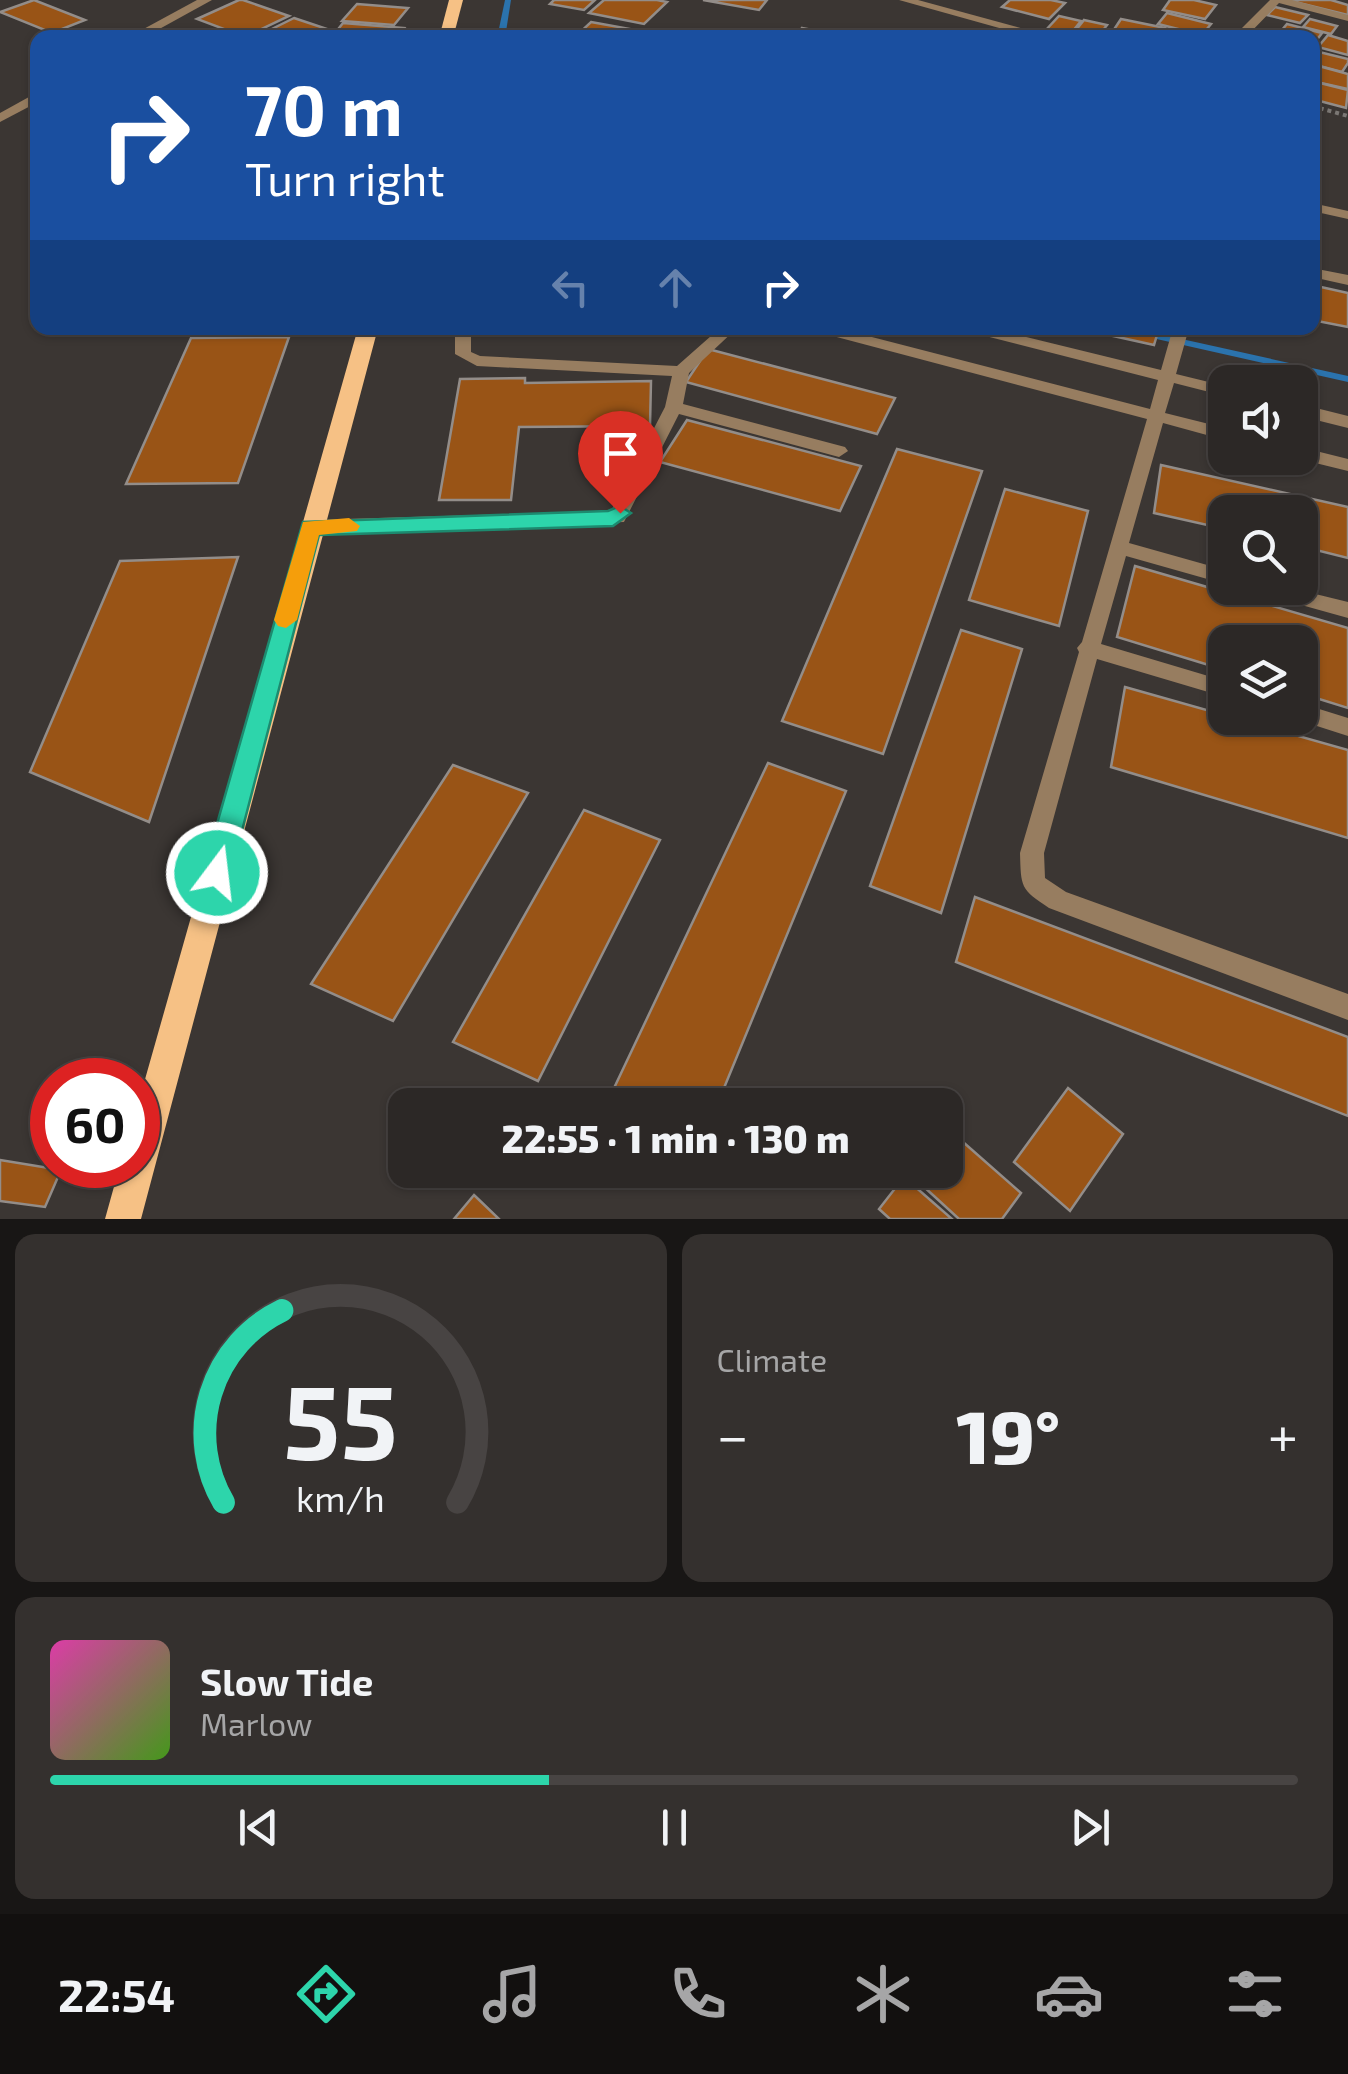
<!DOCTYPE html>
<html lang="en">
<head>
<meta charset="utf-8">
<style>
	:root { --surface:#2c2826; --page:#34302e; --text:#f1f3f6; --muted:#a6a6a7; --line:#484443; --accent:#2dd5ab }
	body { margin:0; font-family:"Exo 2",sans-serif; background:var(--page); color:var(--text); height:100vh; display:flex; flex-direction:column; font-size:38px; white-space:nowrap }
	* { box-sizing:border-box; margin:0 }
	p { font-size:32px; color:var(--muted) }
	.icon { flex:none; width:55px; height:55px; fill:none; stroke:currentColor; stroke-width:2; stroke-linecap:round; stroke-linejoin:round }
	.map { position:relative; height:1219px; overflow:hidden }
	.details { display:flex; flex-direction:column; gap:15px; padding:15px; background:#181615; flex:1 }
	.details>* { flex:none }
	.guide { position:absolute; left:30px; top:30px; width:1290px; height:305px; border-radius:20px; box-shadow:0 2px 8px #0004,0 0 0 2px var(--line); background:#1a4fa0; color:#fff; overflow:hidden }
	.buttons { position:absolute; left:1208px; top:365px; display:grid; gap:20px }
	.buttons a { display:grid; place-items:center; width:110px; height:110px; border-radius:20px; background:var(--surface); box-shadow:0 2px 8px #0004,0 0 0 2px var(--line); font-size:50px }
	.speed { position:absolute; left:30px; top:1058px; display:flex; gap:20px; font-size:50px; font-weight:700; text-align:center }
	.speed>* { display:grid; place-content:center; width:130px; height:130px; border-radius:50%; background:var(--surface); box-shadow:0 2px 8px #0004,0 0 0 2px var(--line); line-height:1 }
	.speed .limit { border:15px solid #d22; background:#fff; color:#111 }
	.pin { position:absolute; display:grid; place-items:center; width:85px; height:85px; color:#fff; margin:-102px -42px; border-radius:50% 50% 50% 0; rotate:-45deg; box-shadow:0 0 10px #0007 }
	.pin .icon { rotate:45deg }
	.me { position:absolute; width:110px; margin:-55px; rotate:15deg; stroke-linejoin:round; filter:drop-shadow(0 0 8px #0008) }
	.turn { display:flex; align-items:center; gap:35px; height:210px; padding:0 50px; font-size:45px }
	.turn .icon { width:130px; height:130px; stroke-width:2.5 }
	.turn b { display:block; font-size:70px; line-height:85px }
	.lanes { display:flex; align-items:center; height:95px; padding:0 50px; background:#0003; justify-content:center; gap:50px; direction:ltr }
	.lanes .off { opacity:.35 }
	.big { font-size:75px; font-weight:800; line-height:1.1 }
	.details .tile { flex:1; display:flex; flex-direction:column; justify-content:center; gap:15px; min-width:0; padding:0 35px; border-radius:20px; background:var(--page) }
	.details .dial { align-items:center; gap:0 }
	.dial svg { height:260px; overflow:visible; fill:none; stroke:var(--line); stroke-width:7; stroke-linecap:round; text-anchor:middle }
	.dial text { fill:var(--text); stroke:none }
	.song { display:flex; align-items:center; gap:30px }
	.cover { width:120px; height:120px; border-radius:15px; background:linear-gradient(135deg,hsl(320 70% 55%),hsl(100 70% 35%)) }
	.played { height:10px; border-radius:5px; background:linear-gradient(90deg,var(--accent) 40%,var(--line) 40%) }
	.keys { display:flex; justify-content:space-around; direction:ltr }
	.heat { display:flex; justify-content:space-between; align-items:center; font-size:55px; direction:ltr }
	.details .tiles { flex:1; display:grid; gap:15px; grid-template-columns:1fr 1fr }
	.tile:last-child { grid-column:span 2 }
	.trip { position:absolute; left:388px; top:1088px; width:575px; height:100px; border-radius:20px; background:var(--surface); box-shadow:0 2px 8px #0004,0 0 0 2px var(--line); font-weight:800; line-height:100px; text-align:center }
	.tabs { display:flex; height:160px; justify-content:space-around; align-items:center; background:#12100f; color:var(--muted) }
	.tabs .icon { width:70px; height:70px }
	.tabs .active { color:var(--accent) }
	.tabs b { font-size:45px; color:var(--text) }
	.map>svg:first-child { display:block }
</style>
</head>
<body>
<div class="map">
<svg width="1348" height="1219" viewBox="0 0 1348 1219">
	<rect width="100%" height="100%" fill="#3b3633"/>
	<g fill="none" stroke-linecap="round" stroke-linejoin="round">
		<g fill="#2b73ad" fill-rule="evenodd">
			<polygon points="505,0 511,0 505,38 497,38"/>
			<polygon points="1116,328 1132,328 1348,376 1348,382 1121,331"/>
		</g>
	</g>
	<g fill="#995416" stroke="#938d89" stroke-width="2.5">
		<polygon points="34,0 85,20 52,33 0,12"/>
		<polygon points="239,0 243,0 289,16 245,37 197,19"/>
		<polygon points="554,0 595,0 584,10 550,4"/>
		<polygon points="604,0 657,0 667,2 644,24 589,13"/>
		<polygon points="703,0 767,0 759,10"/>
		<polygon points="1010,0 1051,0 1065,3 1049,19 1002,7"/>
		<polygon points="1170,0 1194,0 1216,5 1205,19 1163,10"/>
		<polygon points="1287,0 1331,0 1348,5 1348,15"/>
		<polygon points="357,4 408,8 394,25 342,21"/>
		<polygon points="1275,7 1308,15 1300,23 1267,15"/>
		<polygon points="1167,13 1211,24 1202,35 1158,24"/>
		<polygon points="1059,16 1081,21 1068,37 1045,31"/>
		<polygon points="294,18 327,29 310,38 254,38"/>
		<polygon points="1121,19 1165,28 1160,38 1113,31"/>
		<polygon points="1310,19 1337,26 1331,34 1303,27"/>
		<polygon points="1084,20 1107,25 1097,38 1072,35"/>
		<polygon points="591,22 630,29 622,38 574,38"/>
		<polygon points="343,23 404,28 396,38 331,38"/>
		<polygon points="1287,24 1322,33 1313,45 1312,38 1277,36"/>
		<polygon points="802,28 854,38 795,38"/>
		<polygon points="1328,35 1348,41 1348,55 1318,47"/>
		<polygon points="1315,51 1348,59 1348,63 1342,72 1312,64"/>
		<polygon points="1315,65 1348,74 1348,89 1312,81"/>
		<polygon points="1312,81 1348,90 1346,108 1312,99"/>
		<polygon points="1312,285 1348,293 1348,327 1312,320"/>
		<polygon points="1077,328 1159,328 1154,345"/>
		<polygon points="289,337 238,483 126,484 191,338"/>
		<polygon points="708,349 895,398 877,434 686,382"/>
		<polygon points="525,378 525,383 651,381 650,426 519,427 511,500 439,500 460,379"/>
		<polygon points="687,420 861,466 840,511 660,462"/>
		<polygon points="897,449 982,471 883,754 782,721"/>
		<polygon points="1161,465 1348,507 1348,558 1300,546 1300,512 1225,512 1225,529 1154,513"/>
		<polygon points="1005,489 1088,511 1059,626 969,600"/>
		<polygon points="238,557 149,822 30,772 120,561"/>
		<polygon points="1135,566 1348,628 1348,708 1300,693 1300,642 1225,642 1225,670 1117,637"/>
		<polygon points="961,630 1022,649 941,913 870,886"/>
		<polygon points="1125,687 1348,750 1348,838 1111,767"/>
		<polygon points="768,763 846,791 717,1105 606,1105"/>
		<polygon points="453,765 528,793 393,1021 311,984"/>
		<polygon points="584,810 660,840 538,1081 453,1042"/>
		<polygon points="975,897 1348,1037 1348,1116 956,962"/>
		<polygon points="1068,1088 1123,1134 1070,1211 1014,1162"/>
		<polygon points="946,1127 1021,1193 1002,1219 959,1219 910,1174 913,1170 945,1170"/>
		<polygon points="0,1160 61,1170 45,1207 0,1201"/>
		<polygon points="904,1177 952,1219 890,1219 879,1209"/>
		<polygon points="474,1195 499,1219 454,1219"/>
	</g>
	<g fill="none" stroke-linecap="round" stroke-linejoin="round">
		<polyline stroke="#7b7774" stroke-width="4" stroke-dasharray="4 4" stroke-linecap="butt" points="1312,106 1348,116"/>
		<g fill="#977d60" fill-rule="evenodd">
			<polygon points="655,28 692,34 698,38 657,35 638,38"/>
			<polygon points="1312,203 1348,211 1348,219 1312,211"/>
			<polygon points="1312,268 1348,275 1348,285 1312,277"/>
			<polygon points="455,328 471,328 471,352 480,356 677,366 720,328 737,328 689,373 683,404 845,447 848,451 839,457 679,414 624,522 304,532 302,527 311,520 611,511 665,407 672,376 477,366 455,354"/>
			<path d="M812,328H837L1150,409L1158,380L966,331L964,328H989L1161,370L1173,328H1189L1176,374L1225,386V396L1174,383L1165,413L1225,428V440L1163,423L1129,543L1225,570V584L1126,556L1101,644L1225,681V697L1097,659L1044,853L1045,878L1066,892L1348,994V1020L1049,908C1020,889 1021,887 1020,853L1079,652L1077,648L1082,642L1147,419L814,331Z"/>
			<polygon points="1300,404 1348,416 1348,428 1300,416"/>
			<polygon points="1300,447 1348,459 1348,471 1295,458 1300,458"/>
			<polygon points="1255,588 1291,588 1348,602 1348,618 1258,593"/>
			<polygon points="1300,703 1348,718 1348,736 1292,718 1300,718"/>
		</g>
		<g fill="#977d60" fill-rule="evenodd">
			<polygon points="197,0 212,0 143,38 127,38"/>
			<polygon points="899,0 918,0 1057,38 1035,38"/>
			<polygon points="1270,0 1292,0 1348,15 1348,21 1279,3 1245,38 1232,38"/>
			<polygon points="38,92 38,102 0,122 0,113"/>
		</g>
		<g fill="#f6c185" fill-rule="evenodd">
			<polygon points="449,0 463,0 453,38 439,38"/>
			<polygon points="358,328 378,328 141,1219 105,1219 120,1165 138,1165 138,1104"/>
		</g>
	</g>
	<polygon fill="#2dd5ab" stroke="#1d8a6f" stroke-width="2.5" points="620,506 631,513 613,526 319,535 231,873 227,882 217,885 207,882 203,873 303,522 608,511"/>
	<polygon fill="#f59e0b" points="349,518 360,526 357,531 319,535 297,620 286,628 278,626 274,620 303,522"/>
</svg>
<div class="buttons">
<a><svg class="icon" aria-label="sound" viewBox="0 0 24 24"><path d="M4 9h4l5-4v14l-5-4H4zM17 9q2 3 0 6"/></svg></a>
<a><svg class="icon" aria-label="search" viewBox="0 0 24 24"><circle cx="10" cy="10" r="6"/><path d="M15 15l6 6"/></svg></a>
<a><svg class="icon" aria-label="layers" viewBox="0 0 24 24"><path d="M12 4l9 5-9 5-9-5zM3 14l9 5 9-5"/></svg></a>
</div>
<div class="speed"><div class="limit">60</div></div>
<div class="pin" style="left:620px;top:513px;background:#d93025"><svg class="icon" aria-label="arrive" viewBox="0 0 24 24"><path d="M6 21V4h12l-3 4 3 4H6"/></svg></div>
<svg class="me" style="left:217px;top:873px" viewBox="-20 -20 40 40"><circle r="17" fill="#2dd5ab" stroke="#fff" stroke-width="3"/><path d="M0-11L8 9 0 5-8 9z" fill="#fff"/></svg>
<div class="trip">22:55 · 1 min · 130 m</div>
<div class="guide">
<div class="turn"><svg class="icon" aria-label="right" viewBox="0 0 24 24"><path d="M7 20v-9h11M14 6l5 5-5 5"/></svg><div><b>70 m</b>Turn right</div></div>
<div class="lanes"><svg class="icon off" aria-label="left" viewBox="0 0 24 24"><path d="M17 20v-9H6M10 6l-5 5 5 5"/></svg><svg class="icon off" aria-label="ahead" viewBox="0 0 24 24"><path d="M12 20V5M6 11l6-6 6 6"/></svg><svg class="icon" aria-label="right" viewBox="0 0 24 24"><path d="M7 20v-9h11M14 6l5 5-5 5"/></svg></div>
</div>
</div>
<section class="details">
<div class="tiles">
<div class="tile dial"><svg viewBox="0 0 100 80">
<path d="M14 69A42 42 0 1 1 86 69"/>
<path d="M14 69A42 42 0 0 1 32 10" stroke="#2dd5ab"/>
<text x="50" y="56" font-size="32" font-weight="700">55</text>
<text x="50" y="72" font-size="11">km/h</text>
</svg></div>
<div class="tile"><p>Climate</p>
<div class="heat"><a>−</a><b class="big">19°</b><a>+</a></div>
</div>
<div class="tile">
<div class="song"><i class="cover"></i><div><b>Slow Tide</b><p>Marlow</p></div></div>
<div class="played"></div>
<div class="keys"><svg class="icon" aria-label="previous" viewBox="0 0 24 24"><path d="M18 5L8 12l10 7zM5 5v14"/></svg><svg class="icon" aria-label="pause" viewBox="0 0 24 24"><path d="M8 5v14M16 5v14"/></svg><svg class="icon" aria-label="next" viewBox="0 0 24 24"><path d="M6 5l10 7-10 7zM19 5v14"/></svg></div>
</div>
</div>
</section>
<nav class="tabs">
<b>22:54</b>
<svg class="icon active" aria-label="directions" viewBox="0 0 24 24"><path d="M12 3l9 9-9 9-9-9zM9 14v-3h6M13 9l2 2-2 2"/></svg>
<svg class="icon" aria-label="music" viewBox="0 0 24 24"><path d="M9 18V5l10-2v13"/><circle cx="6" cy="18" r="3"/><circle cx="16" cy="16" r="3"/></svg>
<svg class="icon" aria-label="phone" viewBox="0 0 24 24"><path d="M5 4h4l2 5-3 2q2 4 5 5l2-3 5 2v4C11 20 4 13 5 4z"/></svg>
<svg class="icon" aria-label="climate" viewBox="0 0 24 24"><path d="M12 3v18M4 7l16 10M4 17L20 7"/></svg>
<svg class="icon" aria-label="car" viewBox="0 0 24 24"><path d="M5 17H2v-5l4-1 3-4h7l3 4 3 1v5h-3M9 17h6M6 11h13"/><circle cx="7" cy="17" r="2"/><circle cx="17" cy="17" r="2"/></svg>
<svg class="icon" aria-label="filters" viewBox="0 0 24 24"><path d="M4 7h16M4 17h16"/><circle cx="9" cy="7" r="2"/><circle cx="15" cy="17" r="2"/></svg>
</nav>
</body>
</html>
